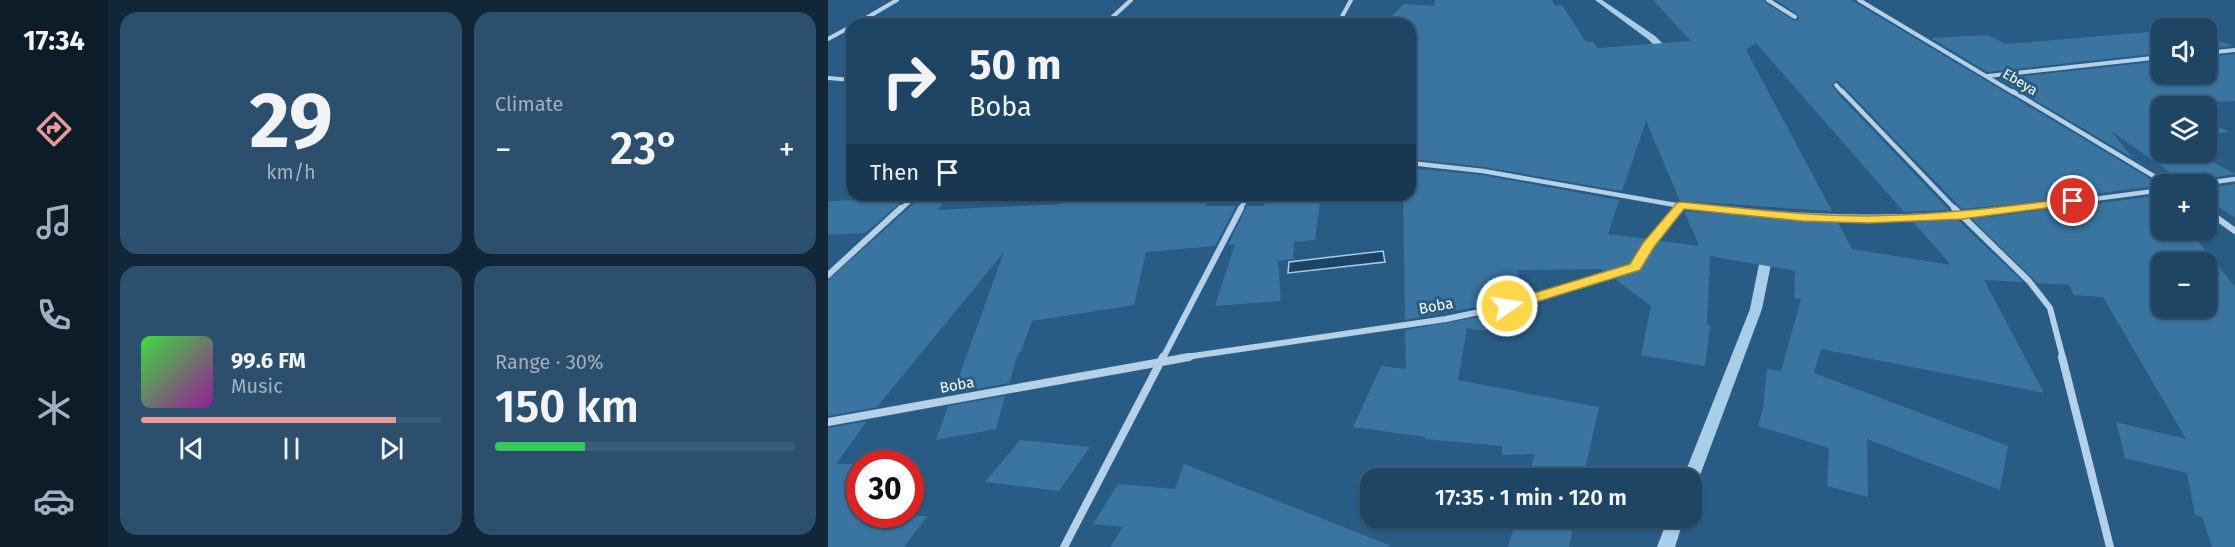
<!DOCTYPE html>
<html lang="en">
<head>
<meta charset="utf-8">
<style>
	:root { --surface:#1f4564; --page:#2c4f6d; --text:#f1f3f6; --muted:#a1b1bf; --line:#3c5d78; --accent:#e69b98 }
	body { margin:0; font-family:"Fira Sans",sans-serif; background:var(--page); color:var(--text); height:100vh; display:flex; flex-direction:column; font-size:22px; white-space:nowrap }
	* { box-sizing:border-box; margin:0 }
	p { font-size:20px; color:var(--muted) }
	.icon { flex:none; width:33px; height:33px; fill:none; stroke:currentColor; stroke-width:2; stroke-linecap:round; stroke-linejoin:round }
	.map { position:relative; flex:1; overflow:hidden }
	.details { display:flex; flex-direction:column; gap:12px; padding:12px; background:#112637; width:720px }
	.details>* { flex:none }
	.hud { position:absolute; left:18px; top:18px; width:570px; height:183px; border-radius:18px; box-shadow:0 2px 4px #0004,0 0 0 2px var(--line); background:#1f4564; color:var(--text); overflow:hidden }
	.buttons { position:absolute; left:1323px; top:18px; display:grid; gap:12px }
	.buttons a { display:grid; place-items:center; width:66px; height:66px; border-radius:12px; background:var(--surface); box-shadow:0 2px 4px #0004,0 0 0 2px var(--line); font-size:30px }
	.speed { position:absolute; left:18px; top:450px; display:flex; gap:12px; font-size:30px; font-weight:700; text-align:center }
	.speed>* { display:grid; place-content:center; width:78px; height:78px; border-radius:50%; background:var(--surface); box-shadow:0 2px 4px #0004,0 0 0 2px var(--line); line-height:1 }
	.speed .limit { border:9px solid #d22; background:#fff; color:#111 }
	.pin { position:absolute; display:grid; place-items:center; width:51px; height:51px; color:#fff; margin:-26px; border:3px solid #fff; border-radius:50%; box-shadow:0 2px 6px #0007 }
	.me { position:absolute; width:66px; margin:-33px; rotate:77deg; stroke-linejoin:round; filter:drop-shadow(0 0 4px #0008) }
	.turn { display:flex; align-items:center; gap:21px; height:126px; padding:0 24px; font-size:27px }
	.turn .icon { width:78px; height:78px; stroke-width:2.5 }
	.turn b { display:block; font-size:42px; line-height:51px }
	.then { display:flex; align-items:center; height:57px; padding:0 24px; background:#0003; gap:12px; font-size:22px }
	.big { font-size:45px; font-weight:600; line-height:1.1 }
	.details .widget { flex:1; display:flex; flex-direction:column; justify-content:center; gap:9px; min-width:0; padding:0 21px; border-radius:18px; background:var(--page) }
	.details .dial { align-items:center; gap:0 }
	.dial b { font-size:78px; line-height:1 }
	.song { display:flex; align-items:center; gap:18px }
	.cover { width:72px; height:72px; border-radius:9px; background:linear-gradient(135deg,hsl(120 70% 55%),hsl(300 70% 35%)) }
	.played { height:6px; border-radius:3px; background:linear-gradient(90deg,var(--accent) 85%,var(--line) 85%) }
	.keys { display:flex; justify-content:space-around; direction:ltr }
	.heat { display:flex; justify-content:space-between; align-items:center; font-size:33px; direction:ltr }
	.charge { height:9px; border-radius:4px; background:linear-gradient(90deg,#34c759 30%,var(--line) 0) }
	.details .tiles { flex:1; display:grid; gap:12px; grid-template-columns:repeat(2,1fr) }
	.trip { position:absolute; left:532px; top:468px; width:342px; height:60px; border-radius:18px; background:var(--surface); box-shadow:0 2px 4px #0004,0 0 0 2px var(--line); font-weight:600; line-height:60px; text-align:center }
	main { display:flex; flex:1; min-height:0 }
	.tabs { display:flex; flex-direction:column; width:108px; justify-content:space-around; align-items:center; background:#0c1c28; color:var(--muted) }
	.tabs .icon { width:42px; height:42px }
	.tabs .on { color:var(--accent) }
	.tabs b { font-size:27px; color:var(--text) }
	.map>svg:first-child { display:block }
</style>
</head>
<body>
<main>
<nav class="tabs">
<b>17:34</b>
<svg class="icon on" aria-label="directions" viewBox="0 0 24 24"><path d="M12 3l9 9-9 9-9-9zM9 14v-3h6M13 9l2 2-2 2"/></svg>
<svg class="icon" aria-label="music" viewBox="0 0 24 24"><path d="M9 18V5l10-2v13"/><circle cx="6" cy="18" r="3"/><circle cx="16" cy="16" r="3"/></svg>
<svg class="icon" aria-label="phone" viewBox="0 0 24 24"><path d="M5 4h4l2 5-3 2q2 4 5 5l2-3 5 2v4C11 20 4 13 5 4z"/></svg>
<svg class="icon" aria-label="climate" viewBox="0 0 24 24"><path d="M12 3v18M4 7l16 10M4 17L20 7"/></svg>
<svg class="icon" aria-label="car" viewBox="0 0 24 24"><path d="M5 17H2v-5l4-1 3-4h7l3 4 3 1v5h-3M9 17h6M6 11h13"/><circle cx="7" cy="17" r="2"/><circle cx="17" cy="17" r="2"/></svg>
</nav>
<section class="details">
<div class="tiles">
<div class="widget dial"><b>29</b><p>km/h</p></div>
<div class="widget"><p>Climate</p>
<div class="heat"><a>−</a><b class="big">23°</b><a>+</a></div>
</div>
<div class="widget">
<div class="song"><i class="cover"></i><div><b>99.6 FM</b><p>Music</p></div></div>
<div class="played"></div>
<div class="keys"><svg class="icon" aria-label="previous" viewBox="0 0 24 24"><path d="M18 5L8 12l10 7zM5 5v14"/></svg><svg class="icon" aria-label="pause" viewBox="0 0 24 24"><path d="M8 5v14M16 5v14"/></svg><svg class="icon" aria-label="next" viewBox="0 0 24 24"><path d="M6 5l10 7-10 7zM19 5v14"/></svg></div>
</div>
<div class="widget"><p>Range · 30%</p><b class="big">150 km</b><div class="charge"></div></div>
</div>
</section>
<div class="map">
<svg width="1407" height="547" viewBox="0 0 1407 547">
	<rect width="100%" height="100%" fill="#295c85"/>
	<polygon fill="#1d4466" stroke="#a8cde7" stroke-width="1.5" points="555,251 557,262 460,273 461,262"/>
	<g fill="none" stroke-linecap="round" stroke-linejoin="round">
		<g fill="#a8cde7" fill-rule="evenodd">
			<polygon points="767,0 774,0 827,36 843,52 843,56 837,56 821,40"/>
			<polygon points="940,246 946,249 934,309 871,478 869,483 864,484 864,478 855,478 922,309 934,249"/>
			<polygon points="840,518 856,518 847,547 829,547"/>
		</g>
	</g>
	<g fill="#3a74a1" fill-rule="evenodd">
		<polygon points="607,0 724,0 727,6 734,5 758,42 765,42 770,48 863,41 825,0 936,0 938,3 967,21 971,19 970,15 948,0 1023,0 1321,178 1327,186 1199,203 1134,209 1017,88 1010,81 1006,82 1004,86 1012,96 1121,210 1076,212 928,43 918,50 1004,211 852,201 818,121 794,191 656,167 582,159 582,24 566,24 562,18 576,4 606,6"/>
		<polygon points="1334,31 1334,53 1159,72 1103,38 1159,35 1178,44"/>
		<polygon points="1378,36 1404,46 1378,49"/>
		<polygon points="1407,54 1407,101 1334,106 1334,152 1366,152 1407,174 1371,180 1368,184 1359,184 1283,131 1305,158 1171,79 1334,61 1334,74 1378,74 1378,57"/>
		<polygon points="1378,120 1401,132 1378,135"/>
		<polygon points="582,168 654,175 791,200 780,234 819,239 804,263 776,271 773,269 689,270 697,295 666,298 665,304 577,320 575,195 582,195"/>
		<polygon points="1407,184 1407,218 1378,198 1378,188"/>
		<polygon points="238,195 377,195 378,206 408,206 387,246 318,252 306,305 204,321 193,352 190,353 181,383 125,393 176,252 49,407 0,416 0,280 91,199 120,198 109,210 232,204"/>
		<polygon points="438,195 493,195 487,240 466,242 465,259 450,261 453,301 387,306 407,244 400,245 419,206 436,206"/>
		<path d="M1334,195V230H1361L1407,287V547H1384L1374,517L1367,515L1359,473L1297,458L1288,422L1358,439L1275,297L1246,295L1241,285L1209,283L1144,219ZM1334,262H1378V308H1334Z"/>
		<polygon points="77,199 37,233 0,235 0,201"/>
		<polygon points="856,211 1010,222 1024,249 1123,265 1085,222 1130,220 1195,282 1156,280 1216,393 993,349 986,373 1180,446 1172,490 1039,439 1040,497 999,486 1001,448 930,426 935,408 939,369 953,371 973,299 966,298 967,271 882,256 879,325 882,326 877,366 813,355 823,306 787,279 811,270 831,241 871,246"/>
		<polygon points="662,315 657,331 639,328 630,380 771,407 755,478 700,478 707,454 674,455 674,446 597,439 598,437 525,427 553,366 578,369 577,330"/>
		<polygon points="177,396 168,429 108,440 120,406"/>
		<polygon points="39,421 8,464 32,464 32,514 99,516 76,547 0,547 0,428"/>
		<polygon points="192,440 262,447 231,491 157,482"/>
		<polygon points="356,464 561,545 561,547 282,547 295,527 265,524 290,484 347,489"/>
		<polygon points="689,518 747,518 741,547 680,547"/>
	</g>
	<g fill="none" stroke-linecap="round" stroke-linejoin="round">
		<g stroke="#b4d1e7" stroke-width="4">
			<polyline points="940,0 967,17"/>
			<polyline points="1031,0 1186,93"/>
			<polyline points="28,24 69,0"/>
			<polyline points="277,24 303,0"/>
			<polyline points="510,24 523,0"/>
			<polyline points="0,39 24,26"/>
			<polyline points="1378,53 1407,50"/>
			<polyline points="1160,76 1334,57"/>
			<polyline points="0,78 24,80"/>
			<polyline points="1008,85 1015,93"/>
		</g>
		<g stroke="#b4d1e7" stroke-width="4.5">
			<polyline points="1014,91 1128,210"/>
			<polyline points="1184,91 1339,184"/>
			<polyline points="582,163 655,171 853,206"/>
			<polyline points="1372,184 1407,179"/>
			<polyline points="72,210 88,195"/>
			<polyline points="412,210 420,195"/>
			<polyline points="850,210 853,206 890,210"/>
			<polyline points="1184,210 1334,190"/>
		</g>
		<g stroke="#b4d1e7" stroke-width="6">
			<path d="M875,208C986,219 1086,222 1197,208"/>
			<polyline points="1126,208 1201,281 1222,308 1235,358"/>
			<polyline points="1378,210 1407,231"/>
			<polyline points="0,275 73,208"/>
			<polyline points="335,358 413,208"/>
			<polyline points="351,358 618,319 699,302 807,267 820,246 851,208"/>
		</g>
		<g stroke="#b4d1e7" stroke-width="8">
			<polyline points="1234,357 1282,547"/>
			<polyline points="0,422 361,357"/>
			<polyline points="236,547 335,357"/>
		</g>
	</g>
	<path fill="#ffd54a" stroke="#a68a30" stroke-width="1.5" d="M1245,198L1249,199V204L1134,219L1040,223L975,221L856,209L826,247L812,270L679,311L672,306L674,303L802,264L815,243L849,203L853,202C915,208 977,216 1040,216C1109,215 1176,207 1245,198Z"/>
	<g text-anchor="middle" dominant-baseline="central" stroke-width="6" stroke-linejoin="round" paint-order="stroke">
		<g font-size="14" fill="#fff" stroke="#295c85">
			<text transform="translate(1192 82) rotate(31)">Ebeya</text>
		</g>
		<g font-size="15" fill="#fff" stroke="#295c85">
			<text transform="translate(608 306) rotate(-10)">Boba</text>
			<text transform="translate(129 385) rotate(-10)">Boba</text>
		</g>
	</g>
</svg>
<div class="buttons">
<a><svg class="icon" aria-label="sound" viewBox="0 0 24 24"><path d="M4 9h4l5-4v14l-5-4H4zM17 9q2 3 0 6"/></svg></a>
<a><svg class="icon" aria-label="layers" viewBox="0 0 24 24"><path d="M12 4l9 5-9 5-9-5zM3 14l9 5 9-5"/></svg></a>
<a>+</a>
<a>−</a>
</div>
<div class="speed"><div class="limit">30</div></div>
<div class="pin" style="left:1245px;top:201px;background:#d93025"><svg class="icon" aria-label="arrive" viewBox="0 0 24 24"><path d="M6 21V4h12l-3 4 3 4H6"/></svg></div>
<svg class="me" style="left:679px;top:306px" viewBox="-20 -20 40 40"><circle r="17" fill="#ffd54a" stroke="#fff" stroke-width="3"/><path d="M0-11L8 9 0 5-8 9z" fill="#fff"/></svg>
<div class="trip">17:35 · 1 min · 120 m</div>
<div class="hud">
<div class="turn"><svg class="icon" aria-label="right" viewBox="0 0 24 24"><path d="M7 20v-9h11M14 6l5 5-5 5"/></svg><div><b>50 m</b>Boba</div></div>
<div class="then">Then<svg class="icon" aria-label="arrive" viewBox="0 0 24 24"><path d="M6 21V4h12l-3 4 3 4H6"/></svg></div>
</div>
</div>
</main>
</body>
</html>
